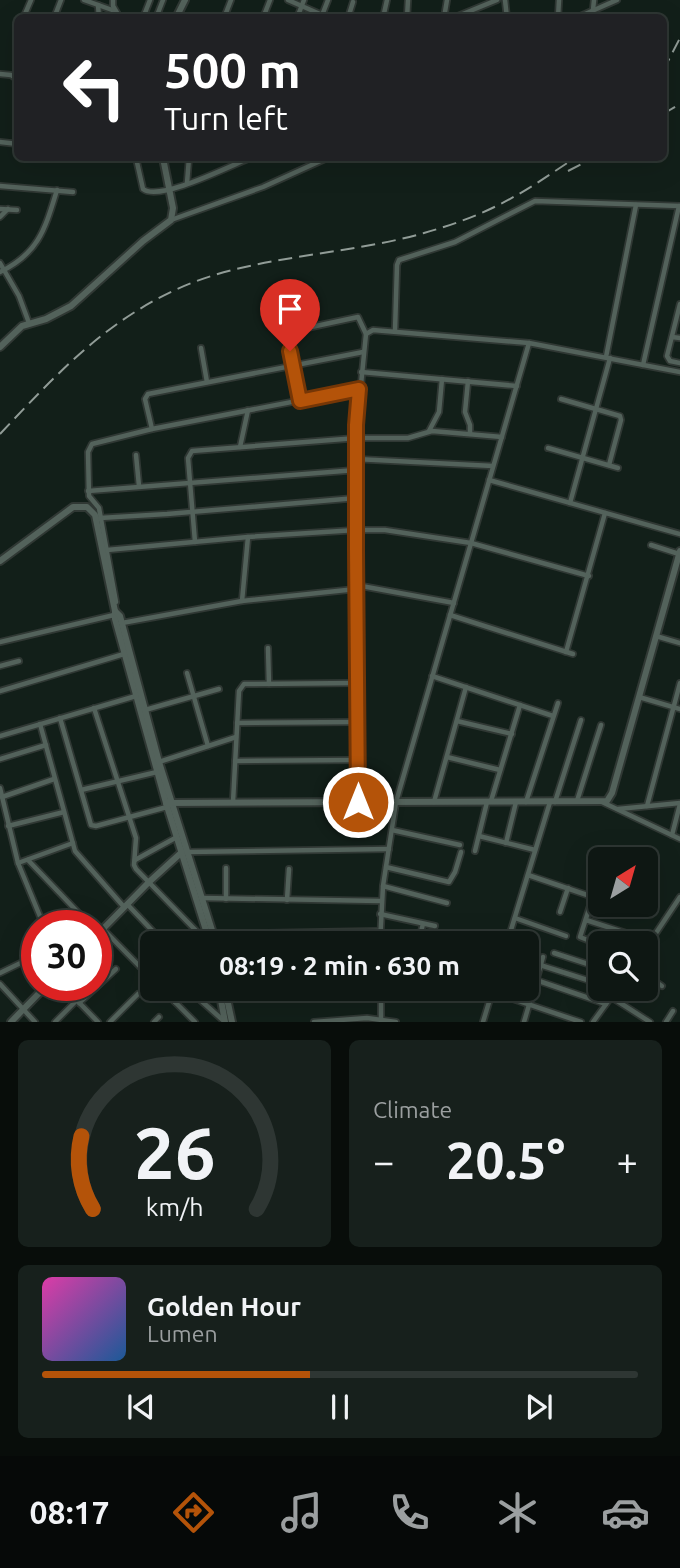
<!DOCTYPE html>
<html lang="en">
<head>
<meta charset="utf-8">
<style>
	:root { --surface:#0e1713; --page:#17201c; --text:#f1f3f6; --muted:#9b9fa0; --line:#2e3633; --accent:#b45309 }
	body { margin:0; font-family:Ubuntu,sans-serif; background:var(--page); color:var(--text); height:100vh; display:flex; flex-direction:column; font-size:26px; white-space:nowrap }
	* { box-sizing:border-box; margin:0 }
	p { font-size:23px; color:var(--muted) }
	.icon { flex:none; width:38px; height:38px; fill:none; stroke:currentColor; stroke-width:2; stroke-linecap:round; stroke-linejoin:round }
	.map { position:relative; height:1022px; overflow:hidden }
	.drawer { display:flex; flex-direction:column; gap:18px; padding:18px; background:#080d0a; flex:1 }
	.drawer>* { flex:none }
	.top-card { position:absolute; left:14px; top:14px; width:653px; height:147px; border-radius:10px; box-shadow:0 7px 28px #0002,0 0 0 2px var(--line); background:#202124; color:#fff; overflow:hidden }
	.needle { width:46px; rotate:37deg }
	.controls { position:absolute; left:588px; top:847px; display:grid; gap:14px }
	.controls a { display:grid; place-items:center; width:70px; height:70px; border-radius:10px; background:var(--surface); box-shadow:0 7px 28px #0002,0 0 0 2px var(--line); font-size:35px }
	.speed { position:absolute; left:21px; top:910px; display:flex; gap:14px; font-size:35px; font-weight:700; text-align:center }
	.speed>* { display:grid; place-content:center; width:91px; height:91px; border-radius:50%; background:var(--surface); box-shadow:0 7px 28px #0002,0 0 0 2px var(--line); line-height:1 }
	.speed .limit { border:10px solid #d22; background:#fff; color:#111 }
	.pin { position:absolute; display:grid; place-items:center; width:60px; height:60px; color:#fff; margin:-72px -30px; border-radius:50% 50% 50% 0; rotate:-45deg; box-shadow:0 0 7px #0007 }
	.pin .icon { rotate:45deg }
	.me { position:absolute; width:77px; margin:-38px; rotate:0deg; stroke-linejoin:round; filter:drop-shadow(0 0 5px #0008) }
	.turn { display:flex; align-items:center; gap:24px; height:147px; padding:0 35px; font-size:32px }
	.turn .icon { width:91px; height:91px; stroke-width:2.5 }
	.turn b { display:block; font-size:49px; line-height:60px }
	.big { font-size:52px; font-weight:700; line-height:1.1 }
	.drawer .card { flex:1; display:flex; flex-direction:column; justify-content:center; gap:10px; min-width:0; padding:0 24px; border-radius:10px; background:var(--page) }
	.drawer .dial { align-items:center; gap:0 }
	.dial svg { height:182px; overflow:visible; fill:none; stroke:var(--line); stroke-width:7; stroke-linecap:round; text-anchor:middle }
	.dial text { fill:var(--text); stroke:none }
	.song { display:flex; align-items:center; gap:21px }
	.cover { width:84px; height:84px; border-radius:10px; background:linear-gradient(135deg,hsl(320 70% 55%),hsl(210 70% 35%)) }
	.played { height:7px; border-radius:4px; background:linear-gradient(90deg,var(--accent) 45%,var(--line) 45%) }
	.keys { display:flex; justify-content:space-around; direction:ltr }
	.heat { display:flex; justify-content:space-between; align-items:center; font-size:38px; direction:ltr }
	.drawer .tiles { flex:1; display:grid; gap:18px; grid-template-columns:1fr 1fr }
	.card:last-child { grid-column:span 2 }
	.trip { position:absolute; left:140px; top:931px; width:399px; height:70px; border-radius:10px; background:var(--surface); box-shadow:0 7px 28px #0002,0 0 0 2px var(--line); font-weight:700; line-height:70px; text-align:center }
	.dock { display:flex; height:112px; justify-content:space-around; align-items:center; background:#060908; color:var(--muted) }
	.dock .icon { width:49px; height:49px }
	.dock .on { color:var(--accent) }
	.dock b { font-size:32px; color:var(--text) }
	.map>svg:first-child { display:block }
</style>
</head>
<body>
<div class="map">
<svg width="680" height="1022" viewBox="0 0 680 1022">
	<rect width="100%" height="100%" fill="#121f19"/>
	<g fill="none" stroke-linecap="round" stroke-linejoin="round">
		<g stroke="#303834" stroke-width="8">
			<g id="minor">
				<polyline points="84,0 115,11"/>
				<polyline points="113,0 113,6 120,18"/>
				<polyline points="288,0 329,18"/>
				<polyline points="505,0 507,18"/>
				<polyline points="98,5 99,18"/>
				<polyline points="593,10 594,0"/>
				<polyline points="25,14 31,0"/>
				<polyline points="54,18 61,0"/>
				<polyline points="143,18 150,0"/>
				<polyline points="156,18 163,0"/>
				<polyline points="224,18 231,0"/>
				<polyline points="263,18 270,0"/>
				<polyline points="297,18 304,0"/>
				<polyline points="321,18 328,0"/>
				<polyline points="348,18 353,2"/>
				<polyline points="383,18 387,0"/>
				<polyline points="407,18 408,0"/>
				<polyline points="444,18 447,0"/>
				<polyline points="453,18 497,0"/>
				<polyline points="558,18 559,0"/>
				<polyline points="576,18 617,0"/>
				<polyline points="0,74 11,75 18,80"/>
				<polyline points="0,142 18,144"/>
				<path d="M136,158L143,189C159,202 230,166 250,158"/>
				<polyline points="187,183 189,158"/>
				<polyline points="0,186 73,192"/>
				<polyline points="0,209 17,210"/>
				<polyline points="0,217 8,209"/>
				<polyline points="171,220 263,187 327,158"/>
				<polyline points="0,263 19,296 29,323"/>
				<path d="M0,272C39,253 45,229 57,190"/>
				<polyline points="680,304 667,356 670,361 680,363"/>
				<polyline points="395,331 397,265 399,260 455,242 535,201 680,206"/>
				<polyline points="672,337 680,338"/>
				<polyline points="201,348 207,382"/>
				<polyline points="606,357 636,205"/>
				<polyline points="643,365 679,206"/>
				<polyline points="361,372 517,386"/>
				<polyline points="468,381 465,412 470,425 470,434"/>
				<polyline points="561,399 620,416 621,420 609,465"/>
				<polyline points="300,401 288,332 358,317 366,334"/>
				<polyline points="152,429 145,399 148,394 363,352"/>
				<polyline points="429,431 439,412 442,379"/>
				<polyline points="240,447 248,410"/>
				<polyline points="548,448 618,468"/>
				<polyline points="136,455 139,486"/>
				<polyline points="356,459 493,466"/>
				<polyline points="489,480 680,534"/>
				<polyline points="88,491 356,470"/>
				<polyline points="570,503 610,358"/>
				<polyline points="100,518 167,514 356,498"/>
				<polyline points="195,542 188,458 192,451 357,438 408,438 432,431 502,437"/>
				<polyline points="651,545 679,554"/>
				<polyline points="107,550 248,537 356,530 385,530 471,543 589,576"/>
				<polyline points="356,585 454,603"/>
				<polyline points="242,601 248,537"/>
				<polyline points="116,602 99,508 89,496 88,452 92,444 152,429 359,389"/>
				<polyline points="450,615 573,654"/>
				<polyline points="122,623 242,601 356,589"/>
				<polyline points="656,636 680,643"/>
				<polyline points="0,642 114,615"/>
				<polyline points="268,648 269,684"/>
				<polyline points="566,652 605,513"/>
				<polyline points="0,666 19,661"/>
				<polyline points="187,673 208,746"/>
				<polyline points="432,676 553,716"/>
				<polyline points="0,691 124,654"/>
				<polyline points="639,697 680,709"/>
				<polyline points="94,708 136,838 134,865 136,869 208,943"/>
				<polyline points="145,710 219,689"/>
				<polyline points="60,718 91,825 96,826 167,807"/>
				<polyline points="457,721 512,734"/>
				<polyline points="237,723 357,722"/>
				<polyline points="40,724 75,851 124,907"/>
				<polyline points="0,736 136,696"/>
				<polyline points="447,757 500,770"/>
				<polyline points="0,759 46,745"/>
				<polyline points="235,761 358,760"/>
				<polyline points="159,762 236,737"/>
				<polyline points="0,788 18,863 44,926"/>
				<polyline points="81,790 157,772"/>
				<polyline points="2,797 54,779"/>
				<polyline points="491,801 520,705"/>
				<polyline points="577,801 601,725"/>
				<polyline points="233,802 239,691 244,684 357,683"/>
				<polyline points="358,802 357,425 366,334 373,330 529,343 680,372"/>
				<polyline points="434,802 466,687"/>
				<polyline points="526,802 558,703"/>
				<polyline points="555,802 581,720"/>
				<polyline points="602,802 680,839"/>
				<polyline points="647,806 680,683"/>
				<polyline points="618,809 680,803"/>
				<polyline points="8,826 64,812"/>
				<polyline points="392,830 460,845"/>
				<polyline points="672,835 680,804"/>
				<polyline points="479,836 535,850"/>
				<polyline points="506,843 516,802"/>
				<polyline points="475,851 487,802"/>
				<polyline points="187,852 389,849"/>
				<polyline points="28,860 91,926"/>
				<polyline points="135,860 177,837"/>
				<polyline points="18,863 73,843"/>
				<polyline points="386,867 449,882 455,872 461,852"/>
				<polyline points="528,875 593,897"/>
				<polyline points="599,878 580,937 600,945"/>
				<polyline points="383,886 447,903"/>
				<polyline points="203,898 381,901"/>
				<polyline points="226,899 226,868"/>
				<polyline points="287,900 289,869"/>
				<polyline points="127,904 164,943"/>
				<polyline points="560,912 568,888"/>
				<polyline points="380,914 435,926"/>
				<polyline points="515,918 566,936"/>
				<polyline points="586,920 651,941"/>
				<polyline points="103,929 152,979"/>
				<polyline points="213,934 380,931"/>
				<polyline points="380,943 383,886 396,802 529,343"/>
				<polyline points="418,943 423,924"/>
				<polyline points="507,943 550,802"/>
				<polyline points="646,948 680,897"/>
				<polyline points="554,953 600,968"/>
				<polyline points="540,965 600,984"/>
				<polyline points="527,966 529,967"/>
				<polyline points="0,973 37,955"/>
				<polyline points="646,975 662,986"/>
				<polyline points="536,980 606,1004"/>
				<polyline points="0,984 35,1022"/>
				<polyline points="62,985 98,1022"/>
				<polyline points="162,989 195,1022"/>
				<polyline points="381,989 381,1019"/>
				<polyline points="189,990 225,1022"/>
				<polyline points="492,992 581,1022"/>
				<polyline points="611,997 650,1022"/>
				<polyline points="175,1002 190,989"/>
				<polyline points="79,1003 116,969"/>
				<polyline points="55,1022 77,1000"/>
				<polyline points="110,1022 138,994"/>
				<polyline points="154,1022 159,1017"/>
				<polyline points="314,1022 367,1018 396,1022"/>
				<polyline points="483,1022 493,989"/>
				<polyline points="524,1022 543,957"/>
				<polyline points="593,1022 617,989"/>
				<polyline points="666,1022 673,1011"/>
			</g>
		</g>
		<g stroke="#303834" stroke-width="10">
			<g id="tertiary">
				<polyline points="176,18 185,0"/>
				<polyline points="0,347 22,326 46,319 71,306 143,241 171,220 173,208 163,158"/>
				<polyline points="96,936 149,882 182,852"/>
				<polyline points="11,1022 47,985"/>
			</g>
		</g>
		<g stroke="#303834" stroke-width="10">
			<g id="secondary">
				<polyline points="0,561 73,507 87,507 95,515 115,611 115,619 166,803 210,943"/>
				<polyline points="115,611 120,616 159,762 216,943"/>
				<polyline points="166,803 607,801 612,793 680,551"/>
				<polyline points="219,989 225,1022"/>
				<polyline points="225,989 232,1022"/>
			</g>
		</g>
		<use href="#minor" stroke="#53625b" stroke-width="4.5"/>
		<use href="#tertiary" stroke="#53625b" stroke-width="6"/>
		<use href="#secondary" stroke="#53625b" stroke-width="6"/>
		<g stroke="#919c97" stroke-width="2" stroke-dasharray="14 7" stroke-linecap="butt">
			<polyline points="663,71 680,38"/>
			<polyline points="663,114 680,104"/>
			<polyline points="568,171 593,158"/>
			<path d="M0,434C54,377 102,324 175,290C250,255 344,256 424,233C456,224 488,212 517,195C537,184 556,170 575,158"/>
		</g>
	</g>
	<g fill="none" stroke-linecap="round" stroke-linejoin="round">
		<g stroke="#753606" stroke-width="18">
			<polyline id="route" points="290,351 300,401 359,389 356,425 356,550 358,802"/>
		</g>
		<use href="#route" stroke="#b45309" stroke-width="12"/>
	</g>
</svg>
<div class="controls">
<a><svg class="needle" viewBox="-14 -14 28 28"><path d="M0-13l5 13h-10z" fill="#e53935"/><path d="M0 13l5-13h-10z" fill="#9b9fa0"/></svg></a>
<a><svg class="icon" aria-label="search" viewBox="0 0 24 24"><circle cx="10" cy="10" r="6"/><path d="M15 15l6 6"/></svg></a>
</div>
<div class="speed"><div class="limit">30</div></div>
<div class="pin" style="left:290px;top:351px;background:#d93025"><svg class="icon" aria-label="arrive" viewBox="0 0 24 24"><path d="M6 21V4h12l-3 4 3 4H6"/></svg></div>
<svg class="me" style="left:358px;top:802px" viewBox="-20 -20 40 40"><circle r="17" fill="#b45309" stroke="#fff" stroke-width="3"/><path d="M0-11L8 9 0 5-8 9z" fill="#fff"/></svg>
<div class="trip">08:19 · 2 min · 630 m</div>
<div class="top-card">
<div class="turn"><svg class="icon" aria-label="left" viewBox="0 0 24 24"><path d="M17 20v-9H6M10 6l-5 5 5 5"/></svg><div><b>500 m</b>Turn left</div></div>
</div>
</div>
<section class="drawer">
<div class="tiles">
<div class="card dial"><svg viewBox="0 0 100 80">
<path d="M14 69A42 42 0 1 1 86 69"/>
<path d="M14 69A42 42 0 0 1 9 37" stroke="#b45309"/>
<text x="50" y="56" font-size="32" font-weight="700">26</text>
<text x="50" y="72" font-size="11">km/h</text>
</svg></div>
<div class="card"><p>Climate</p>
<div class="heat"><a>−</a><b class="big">20.5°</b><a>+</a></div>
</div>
<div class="card">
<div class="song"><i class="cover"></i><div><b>Golden Hour</b><p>Lumen</p></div></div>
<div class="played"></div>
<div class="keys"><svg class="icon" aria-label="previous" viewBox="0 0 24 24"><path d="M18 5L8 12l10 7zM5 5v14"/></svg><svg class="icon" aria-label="pause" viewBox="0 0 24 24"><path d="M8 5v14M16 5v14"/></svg><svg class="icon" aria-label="next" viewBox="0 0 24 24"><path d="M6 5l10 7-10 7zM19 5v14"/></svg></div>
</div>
</div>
</section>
<nav class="dock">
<b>08:17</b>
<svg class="icon on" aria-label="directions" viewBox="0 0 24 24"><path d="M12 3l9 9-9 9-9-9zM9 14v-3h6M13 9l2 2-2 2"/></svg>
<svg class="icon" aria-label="music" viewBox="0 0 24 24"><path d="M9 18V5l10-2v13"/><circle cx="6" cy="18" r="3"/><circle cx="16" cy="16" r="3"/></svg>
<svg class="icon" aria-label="phone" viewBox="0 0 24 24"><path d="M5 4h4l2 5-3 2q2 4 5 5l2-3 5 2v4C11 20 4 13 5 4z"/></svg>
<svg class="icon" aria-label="climate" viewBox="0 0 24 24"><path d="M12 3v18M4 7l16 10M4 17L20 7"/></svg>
<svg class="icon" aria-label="car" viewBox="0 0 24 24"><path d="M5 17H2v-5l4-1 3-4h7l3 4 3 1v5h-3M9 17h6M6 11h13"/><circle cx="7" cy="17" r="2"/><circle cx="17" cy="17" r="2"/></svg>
</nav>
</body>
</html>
